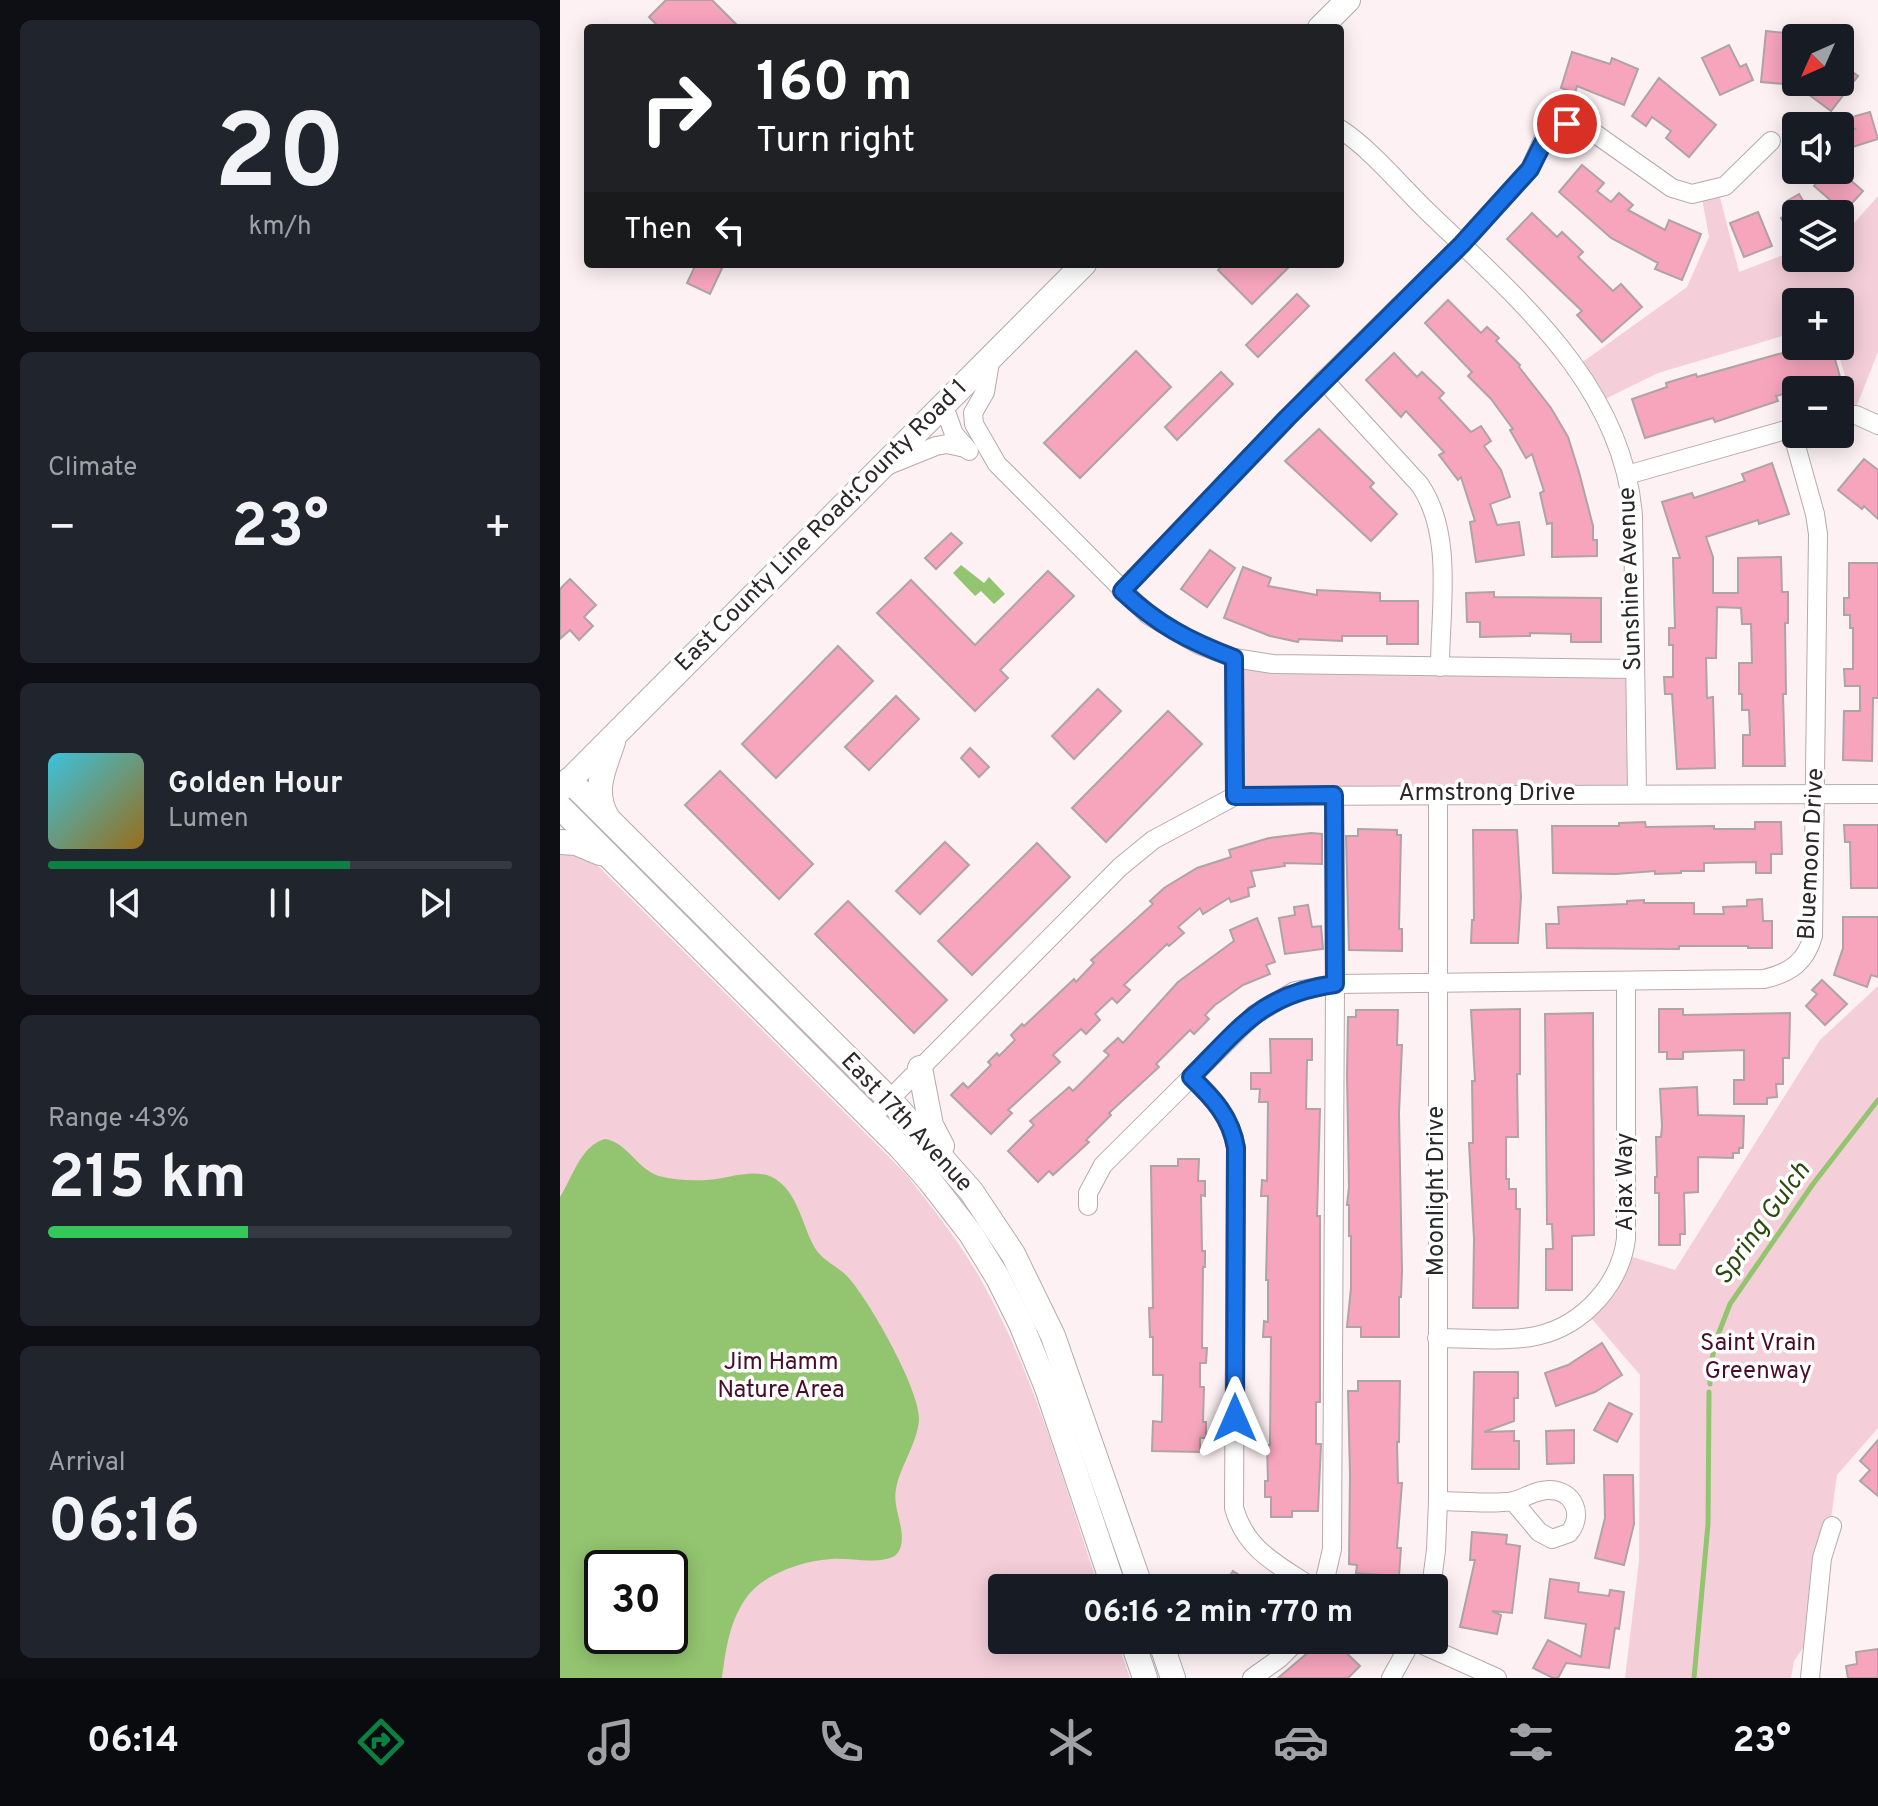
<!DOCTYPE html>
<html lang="en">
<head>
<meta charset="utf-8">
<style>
	:root { --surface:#171b24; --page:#20242c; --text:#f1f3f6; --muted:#9ea1a6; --line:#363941; --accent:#0b8043 }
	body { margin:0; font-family:Overpass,sans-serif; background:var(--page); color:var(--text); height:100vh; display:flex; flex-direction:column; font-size:30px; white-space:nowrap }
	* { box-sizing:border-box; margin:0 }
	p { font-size:26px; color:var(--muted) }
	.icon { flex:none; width:44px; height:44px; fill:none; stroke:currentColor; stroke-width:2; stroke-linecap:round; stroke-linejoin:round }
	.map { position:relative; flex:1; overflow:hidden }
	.sheet { display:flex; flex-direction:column; gap:20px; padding:20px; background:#0d0f14; width:560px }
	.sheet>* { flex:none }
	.top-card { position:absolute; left:24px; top:24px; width:760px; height:244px; border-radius:8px; box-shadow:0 4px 20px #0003; background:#202124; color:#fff; overflow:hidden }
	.needle { width:52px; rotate:225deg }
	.tools { position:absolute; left:1222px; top:24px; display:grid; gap:16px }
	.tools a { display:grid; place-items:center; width:72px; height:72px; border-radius:8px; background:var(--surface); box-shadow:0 4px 20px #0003; font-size:40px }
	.speed { position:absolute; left:24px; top:1550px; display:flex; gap:16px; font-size:40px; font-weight:700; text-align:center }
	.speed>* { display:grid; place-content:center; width:104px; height:104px; border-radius:50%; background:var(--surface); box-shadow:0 4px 20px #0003; line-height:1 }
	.speed .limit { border:4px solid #111; border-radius:12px; background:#fff; color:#111 }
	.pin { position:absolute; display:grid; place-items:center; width:68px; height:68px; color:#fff; margin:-34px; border:4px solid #fff; border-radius:50%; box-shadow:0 2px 8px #0007 }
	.me { position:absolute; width:88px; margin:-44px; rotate:0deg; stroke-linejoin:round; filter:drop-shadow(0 0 6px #0008) }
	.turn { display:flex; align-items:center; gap:28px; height:168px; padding:0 40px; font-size:36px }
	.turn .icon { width:104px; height:104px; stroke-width:2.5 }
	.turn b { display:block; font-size:56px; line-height:68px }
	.then { display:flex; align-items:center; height:76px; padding:0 40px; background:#0003; gap:16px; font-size:30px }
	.big { font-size:60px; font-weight:700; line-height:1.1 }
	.sheet .card { flex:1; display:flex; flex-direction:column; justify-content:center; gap:12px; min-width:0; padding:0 28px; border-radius:12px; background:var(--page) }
	.sheet .dial { align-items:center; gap:0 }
	.dial b { font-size:104px; line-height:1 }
	.song { display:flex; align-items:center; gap:24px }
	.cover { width:96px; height:96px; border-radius:12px; background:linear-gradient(135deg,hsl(190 70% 55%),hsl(40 70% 35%)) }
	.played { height:8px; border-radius:4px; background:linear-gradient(90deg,var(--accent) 65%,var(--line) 65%) }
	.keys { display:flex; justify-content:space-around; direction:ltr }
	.heat { display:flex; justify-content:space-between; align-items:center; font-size:44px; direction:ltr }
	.charge { height:12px; border-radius:6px; background:linear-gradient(90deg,#34c759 43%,var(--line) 0) }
	.trip { position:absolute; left:428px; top:1574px; width:460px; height:80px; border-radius:8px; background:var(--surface); box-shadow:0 4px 20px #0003; font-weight:700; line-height:80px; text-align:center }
	.tab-bar { display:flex; height:128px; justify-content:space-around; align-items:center; background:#090b0e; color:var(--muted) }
	.tab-bar .icon { width:56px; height:56px }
	.tab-bar .active { color:var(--accent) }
	.tab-bar b { font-size:36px; color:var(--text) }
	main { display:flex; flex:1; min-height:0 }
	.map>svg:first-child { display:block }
</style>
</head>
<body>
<main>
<section class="sheet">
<div class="card dial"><b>20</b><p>km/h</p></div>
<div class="card"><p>Climate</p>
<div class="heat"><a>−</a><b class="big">23°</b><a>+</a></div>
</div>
<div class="card">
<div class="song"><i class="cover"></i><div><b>Golden Hour</b><p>Lumen</p></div></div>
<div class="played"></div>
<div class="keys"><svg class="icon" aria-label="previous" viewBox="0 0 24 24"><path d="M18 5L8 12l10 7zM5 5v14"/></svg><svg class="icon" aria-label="pause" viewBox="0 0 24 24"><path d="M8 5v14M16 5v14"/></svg><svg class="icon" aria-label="next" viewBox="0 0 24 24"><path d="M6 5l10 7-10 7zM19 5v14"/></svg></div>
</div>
<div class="card"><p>Range · 43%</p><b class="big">215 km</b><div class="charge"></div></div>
<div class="card"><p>Arrival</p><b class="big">06:16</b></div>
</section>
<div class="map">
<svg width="1318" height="1678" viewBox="0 0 1318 1678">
	<rect width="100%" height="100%" fill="#fdf1f4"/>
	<g fill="#f4cfd9" fill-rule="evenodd">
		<polygon points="1158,189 1179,272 1236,250 1236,258 1280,258 1280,239 1318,196 1318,352 1293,415 1285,414 1288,386 1276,346 1280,346 1280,302 1236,302 1236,332 1098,373 1039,402 1017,366 1127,287 1149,237 1141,193"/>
		<polygon points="674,658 1075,669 1077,793 675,796"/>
		<path d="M0,851H10L36,864L345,1173C374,1210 404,1247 426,1289C477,1382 505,1488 539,1588H442V1640H557L570,1678H0ZM42,1568H110V1636H42Z"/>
		<polygon points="1318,986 1318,1428 1277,1475 1256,1629 1234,1661 1231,1678 1065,1678 1079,1561 1080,1375 1026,1312 1063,1254 1115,1270 1260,1040"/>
	</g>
	<g fill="#93c570" fill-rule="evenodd">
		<polygon points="401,565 424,583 429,577 445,594 434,604 421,591 415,596 393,573"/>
		<path d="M45,1139C67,1142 77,1169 99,1176C114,1180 130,1181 147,1180C167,1179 192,1168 212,1177C238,1190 242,1226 255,1248C263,1261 277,1266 287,1276C308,1298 361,1391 359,1420C357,1444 340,1466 336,1489C332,1509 347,1530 340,1549C337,1555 333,1558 326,1559C309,1563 289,1558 272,1559C246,1560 207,1573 190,1593C170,1617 166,1648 162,1678H0V1197C13,1177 20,1146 45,1139ZM42,1568H110V1636H42Z"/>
	</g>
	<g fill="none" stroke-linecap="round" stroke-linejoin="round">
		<g stroke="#93c570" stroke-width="5">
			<polyline points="1150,1384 1149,1370 1158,1335 1170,1304 1253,1184 1318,1100"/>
			<polyline points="1134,1678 1148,1524 1149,1392"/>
		</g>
	</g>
	<g fill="#f7a5bd" stroke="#afa3a6" stroke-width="2">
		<polygon points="106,0 152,0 180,28 100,28 89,17"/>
		<polygon points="1206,31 1236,34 1236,82 1280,82 1280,63 1298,76 1271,111 1236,85 1201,82"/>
		<polygon points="1169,45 1180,67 1186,64 1193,80 1160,95 1142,58"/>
		<polygon points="1012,52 1050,64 1052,58 1078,69 1064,105 1017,86 1015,93 1001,88"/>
		<polygon points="1099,78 1156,125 1129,157 1106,138 1111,131 1092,117 1086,126 1072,116"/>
		<polygon points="1310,112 1318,139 1280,151 1280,134 1295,129 1282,120"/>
		<polygon points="1022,165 1044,183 1037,191 1051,202 1059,193 1073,205 1068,210 1105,230 1109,220 1141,234 1122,280 1095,269 1098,263 1051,238 999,192"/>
		<polygon points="1267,170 1279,170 1303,191 1284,212 1254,186"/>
		<polygon points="1239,194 1251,214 1236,214 1236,243 1221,218 1233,210 1227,201"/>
		<polygon points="1198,212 1212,246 1184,257 1170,223"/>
		<polygon points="972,213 997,237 1002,232 1023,252 1018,257 1053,291 1061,284 1082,307 1042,342 1017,315 1022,311 947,239"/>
		<polygon points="136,264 164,264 150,294 127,283"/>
		<polygon points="664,264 732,264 692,304 658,270"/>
		<polygon points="737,294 749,306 698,357 686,345"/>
		<polygon points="888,300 921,333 927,327 939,338 936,341 960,365 959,367 991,408 1008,437 1019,472 1033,526 1033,540 1037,540 1037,556 992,557 992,523 987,524 980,493 984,491 972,454 966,458 950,430 953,429 931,399 908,376 912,372 865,323"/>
		<polygon points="1247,346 1271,346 1281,380 1216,396 1218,401 1155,422 1153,418 1085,438 1072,399 1107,387 1106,383 1136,374 1137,377"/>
		<polygon points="576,351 611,387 520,478 484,443"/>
		<polygon points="834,353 857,377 862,372 884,393 879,398 911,432 921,426 931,441 924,446 941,470 950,497 930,504 937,525 959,522 964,555 916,562 910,522 915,521 901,477 898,480 879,455 884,452 846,411 841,417 806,380"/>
		<polygon points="661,372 673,384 617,440 605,427"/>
		<polygon points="759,429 814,483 810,487 837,514 811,541 725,461"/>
		<polygon points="1304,459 1318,470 1318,519 1304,506 1302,509 1278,490"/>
		<polygon points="1212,463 1229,514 1199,524 1198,520 1146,537 1153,557 1153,593 1178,593 1178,558 1221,557 1222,592 1228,592 1228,623 1225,623 1226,694 1223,694 1225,766 1183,766 1183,735 1190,735 1189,710 1182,710 1182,694 1179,694 1179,663 1192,663 1191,624 1182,624 1181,608 1157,607 1156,658 1146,658 1147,698 1153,697 1155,768 1117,769 1112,694 1105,694 1104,677 1113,677 1113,645 1109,645 1109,628 1115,628 1113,558 1120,558 1102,502 1132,493 1134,498 1185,481 1182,474"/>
		<polygon points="391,533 402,543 376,569 365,558"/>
		<polygon points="650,550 675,568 647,607 621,589"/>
		<polygon points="1289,563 1318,563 1318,698 1313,698 1312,761 1283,760 1284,711 1300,711 1300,686 1285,686 1284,669 1293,669 1293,628 1290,628 1290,615 1284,615 1284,598 1289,598"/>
		<polygon points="683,567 711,578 708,586 757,595 757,590 820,593 820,601 858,601 858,644 827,644 827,636 782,636 782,641 739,639 738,642 710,636 664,618"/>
		<polygon points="488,571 514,596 440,670 448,678 415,711 317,613 351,580 415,645"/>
		<polygon points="10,579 36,605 24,617 33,626 19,640 10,630 0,639 0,589"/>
		<polygon points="934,592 934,597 1041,598 1041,642 1011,642 1011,634 970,633 970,636 920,637 920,622 907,622 906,593"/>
		<polygon points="278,646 313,681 216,778 182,744"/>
		<polygon points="538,689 561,711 514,759 492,736"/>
		<polygon points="336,696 359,719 309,770 285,747"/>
		<polygon points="608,711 642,744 546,842 512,808"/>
		<polygon points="410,748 429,767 419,777 401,758"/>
		<polygon points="160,771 253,864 219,899 125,805"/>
		<polygon points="1085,822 1086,827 1154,826 1154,829 1195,829 1195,822 1221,822 1222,854 1211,854 1211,873 1196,873 1196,862 1144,863 1144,871 1121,871 1121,873 1095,874 1095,871 1056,874 993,873 992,826 1059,826 1059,823"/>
		<polygon points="1284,825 1318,825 1318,888 1291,888 1290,842 1285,842"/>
		<polygon points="798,829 837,830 837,835 841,835 839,929 842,929 842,951 789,950 786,836 798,836"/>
		<polygon points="913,830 957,830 961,897 958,943 911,943 912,920 914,920"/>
		<polygon points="751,833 762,834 762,864 724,863 725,866 691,871 695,886 688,888 689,896 671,902 669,898 643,914 640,908 618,927 624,933 609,946 607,944 564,985 570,990 557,1003 552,998 535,1014 540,1020 526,1034 521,1029 493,1055 500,1062 448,1110 452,1113 431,1134 391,1095 403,1083 408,1088 431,1065 428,1062 437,1053 439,1056 455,1040 451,1035 462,1024 464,1026 514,979 516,982 534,963 531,960 593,904 590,901 604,888 637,868 671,857 669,850 709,838"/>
		<polygon points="385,842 409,865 360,914 336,891"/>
		<polygon points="477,843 510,877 412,975 378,941"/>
		<polygon points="1202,899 1203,921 1212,921 1212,948 1188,948 1188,946 1119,946 1119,949 987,948 986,924 999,924 998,907 1067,904 1067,901 1084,900 1084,903 1134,903 1134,914 1164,914 1163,907 1187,906 1187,900"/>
		<polygon points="288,901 387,1000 354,1033 255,934"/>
		<polygon points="748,905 752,927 761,926 763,949 725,954 719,918 735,915 734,907"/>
		<polygon points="1283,917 1318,917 1318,977 1311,975 1307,987 1274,975 1283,948"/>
		<polygon points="697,918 715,962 706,965 710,974 683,985 655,1005 645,1015 649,1019 634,1034 630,1030 596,1064 599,1067 549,1113 551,1115 526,1140 529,1142 493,1175 489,1171 478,1182 448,1151 474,1125 470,1121 509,1087 513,1091 549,1055 544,1051 558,1038 563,1043 618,982 674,941 670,930"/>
		<polygon points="1262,980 1287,1004 1265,1025 1246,1006 1257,994 1252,990"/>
		<polygon points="960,1009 960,1074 957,1074 958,1137 946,1137 946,1179 949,1179 949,1189 956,1189 956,1209 960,1209 958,1308 913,1308 914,1239 909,1143 913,1143 912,1081 915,1081 911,1010"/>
		<polygon points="1099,1009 1123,1009 1123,1015 1230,1013 1229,1058 1223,1058 1223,1084 1216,1084 1217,1097 1207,1098 1207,1104 1174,1104 1174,1080 1184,1080 1184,1050 1123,1052 1123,1059 1107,1059 1107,1052 1099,1052"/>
		<polygon points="796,1010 838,1010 837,1045 842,1045 839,1113 842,1271 841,1297 839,1297 839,1337 801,1337 801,1327 787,1327 791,1288 791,1236 789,1236 789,1205 787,1205 789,1187 787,1075 788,1017 796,1017"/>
		<polygon points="1033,1013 1034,1235 1012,1236 1012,1290 986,1290 986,1249 993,1249 992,1224 987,1224 985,1014"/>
		<polygon points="710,1039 752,1039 752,1060 747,1060 746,1109 760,1109 757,1216 760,1216 760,1402 756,1402 756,1444 761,1444 758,1511 732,1511 732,1517 711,1517 711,1497 705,1497 705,1481 708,1481 707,1445 710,1445 711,1337 703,1337 704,1321 708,1322 708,1280 706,1280 708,1196 701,1196 702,1180 707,1181 708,1102 699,1102 700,1089 691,1089 691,1073 711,1073"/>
		<polygon points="1137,1087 1138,1115 1184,1116 1183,1148 1179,1148 1179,1153 1173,1153 1173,1158 1138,1157 1138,1192 1124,1193 1125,1234 1120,1234 1120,1245 1099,1245 1099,1193 1095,1193 1095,1177 1097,1177 1096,1137 1101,1137 1102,1126 1100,1089"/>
		<polygon points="618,1159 639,1159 638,1181 645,1181 645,1196 641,1195 642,1251 645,1251 645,1267 643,1267 642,1348 647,1348 646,1363 640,1363 640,1387 644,1387 643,1422 646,1422 646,1438 640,1438 640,1452 592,1451 593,1421 602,1422 603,1375 593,1375 593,1337 590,1337 589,1308 593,1308 591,1166 618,1166"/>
		<polygon points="1042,1343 1062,1375 1035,1392 996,1406 985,1373 1008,1365"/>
		<polygon points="914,1372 958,1372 958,1398 954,1398 954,1421 924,1432 954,1431 954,1441 959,1441 959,1469 912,1469"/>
		<polygon points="798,1381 840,1381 839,1442 837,1442 838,1483 842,1483 837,1548 841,1548 839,1576 796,1573 797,1565 789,1564 790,1474 788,1391 798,1391"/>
		<polygon points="1049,1403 1072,1414 1057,1442 1034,1430"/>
		<polygon points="1014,1430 1014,1463 987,1464 986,1431"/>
		<polygon points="1318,1440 1318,1496 1300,1481 1310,1470 1300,1461"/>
		<polygon points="1044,1475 1073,1475 1074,1524 1064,1565 1035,1558 1045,1518"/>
		<polygon points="912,1532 947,1535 946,1544 960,1546 952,1613 932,1611 941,1615 937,1634 900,1627 915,1560 910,1560"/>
		<polygon points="673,1571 687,1580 681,1588 662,1588"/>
		<polygon points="990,1579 1019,1583 1018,1592 1049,1596 1050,1590 1064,1592 1059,1629 1055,1628 1049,1668 1006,1663 998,1678 993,1678 973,1668 988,1640 1021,1657 1026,1624 985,1618"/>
		<polygon points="758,1640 773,1640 800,1666 788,1678 718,1678 751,1650"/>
		<polygon points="1318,1649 1318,1678 1288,1678 1286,1666 1297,1664 1296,1652"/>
	</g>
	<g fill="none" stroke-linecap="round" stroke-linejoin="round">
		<g stroke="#b6aaad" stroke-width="20">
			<g id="street">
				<path d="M780,129C811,149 841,186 868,212C957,298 1063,385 1073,516L1077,793"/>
				<polyline points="431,356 425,392 413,413 414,424 437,464 588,615 639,645 674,658 713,664 1075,669"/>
				<path d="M764,380L860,485C894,535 880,609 880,667"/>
				<polyline points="383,404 394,434 409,451"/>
				<polyline points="1280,415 1296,415 1318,425"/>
				<polyline points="324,467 376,446 387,444 405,448"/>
				<polyline points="1067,475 1236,427"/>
				<polyline points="562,591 764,380 902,244 970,169 986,133 992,127 1009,124 1037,135 1112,188 1132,194 1165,186 1211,141"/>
				<polyline points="674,658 675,796"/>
				<path d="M774,795L775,984L1204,979C1230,973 1246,962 1253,936L1258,534L1255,514L1231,428"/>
				<path d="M631,1077C653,1098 671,1117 676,1148L674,1508C686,1551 719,1565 753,1588"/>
				<polyline points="311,1118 560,867 593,840 675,796 1318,794"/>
				<polyline points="528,1206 528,1193 543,1165 694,1015 735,991 775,984 772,1549 763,1588"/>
				<path d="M877,1338C939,1338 992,1351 1038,1299C1053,1282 1063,1262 1066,1239V981"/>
				<path d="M878,1501C900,1501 932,1505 953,1501C966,1498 975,1490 989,1490C1014,1490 1024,1515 1009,1533L992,1539L979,1532L953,1501"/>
				<polyline points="871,1588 876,1550 878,1501 878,794"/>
				<polyline points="852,1640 937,1678"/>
				<polyline points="692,1678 720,1658 738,1640"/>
				<polyline points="831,1678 852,1640"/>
				<polyline points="1250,1678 1262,1558 1272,1526"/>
			</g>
		</g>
		<g stroke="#b6aaad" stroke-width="26">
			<g id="secondary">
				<polyline points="760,28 788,0"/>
				<polyline points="9,780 333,1103 411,1191 453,1254 493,1336 581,1588"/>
				<polyline points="0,790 524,264"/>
				<polyline points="0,807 341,1148 370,1181 411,1234 438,1278 461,1324 487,1388 554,1588"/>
				<path d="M47,817C32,791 44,769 53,742"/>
				<polyline points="0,842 16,843 40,853"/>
				<polyline points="360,1068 371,1125 382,1146"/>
				<polyline points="572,1640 585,1678"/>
				<polyline points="600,1640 613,1678"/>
			</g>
		</g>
		<use href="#street" stroke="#fff" stroke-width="18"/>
		<use href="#secondary" stroke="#fff" stroke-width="24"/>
	</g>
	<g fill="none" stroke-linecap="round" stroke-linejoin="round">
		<g stroke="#114b97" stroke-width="20">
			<path id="route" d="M675,1418L676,1148C671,1117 653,1098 631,1077C681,1027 702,994 775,984L774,795L675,796L674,658C629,641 598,625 562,591L727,418L902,244L970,169L990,129L1007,124"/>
		</g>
		<use href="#route" stroke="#1a73e8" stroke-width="14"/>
	</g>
	<g text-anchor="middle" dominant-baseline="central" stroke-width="7" stroke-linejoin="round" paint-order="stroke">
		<g font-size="24" fill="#2c2728" stroke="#fff">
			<text transform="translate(262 526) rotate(-45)">East County Line Road;County Road 1</text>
			<text transform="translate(1071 579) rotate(-92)">Sunshine Avenue</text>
			<text x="927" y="794">Armstrong Drive</text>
			<text transform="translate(1252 854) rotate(-87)">Bluemoon Drive</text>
			<text transform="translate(346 1123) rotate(47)">East 17th Avenue</text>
			<text transform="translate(1066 1182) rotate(-90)">Ajax Way</text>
			<text transform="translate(877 1191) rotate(-90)">Moonlight Drive</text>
		</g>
		<g font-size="24" fill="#4b0e27" stroke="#fff">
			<text x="1198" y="1344">Saint Vrain<tspan x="1198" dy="28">Greenway</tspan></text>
			<text x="221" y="1363">Jim Hamm<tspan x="221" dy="28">Nature Area</tspan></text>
		</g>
		<g font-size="26" font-style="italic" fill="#29490d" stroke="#fff">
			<text transform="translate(1203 1224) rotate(-54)">Spring Gulch</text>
		</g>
	</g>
</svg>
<div class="tools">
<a><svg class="needle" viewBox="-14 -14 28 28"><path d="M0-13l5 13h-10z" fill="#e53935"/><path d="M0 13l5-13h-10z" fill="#9ea1a6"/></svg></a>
<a><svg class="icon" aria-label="sound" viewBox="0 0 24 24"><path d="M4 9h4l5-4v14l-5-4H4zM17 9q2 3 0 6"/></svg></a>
<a><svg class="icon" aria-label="layers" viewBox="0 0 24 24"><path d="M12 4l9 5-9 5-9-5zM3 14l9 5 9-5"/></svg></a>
<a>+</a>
<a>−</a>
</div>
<div class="speed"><div class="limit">30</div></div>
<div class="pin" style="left:1007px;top:124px;background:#d93025"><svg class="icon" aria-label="arrive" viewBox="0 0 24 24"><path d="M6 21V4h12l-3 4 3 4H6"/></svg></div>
<svg class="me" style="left:675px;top:1418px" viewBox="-20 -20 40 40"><path d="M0-17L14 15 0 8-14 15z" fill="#1a73e8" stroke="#fff" stroke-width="4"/></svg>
<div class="trip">06:16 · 2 min · 770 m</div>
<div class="top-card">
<div class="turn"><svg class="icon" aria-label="right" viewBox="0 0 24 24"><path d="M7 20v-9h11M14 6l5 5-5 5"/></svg><div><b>160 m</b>Turn right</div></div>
<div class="then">Then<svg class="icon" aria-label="left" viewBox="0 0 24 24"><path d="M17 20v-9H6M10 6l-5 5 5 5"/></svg></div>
</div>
</div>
</main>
<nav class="tab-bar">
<b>06:14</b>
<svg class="icon active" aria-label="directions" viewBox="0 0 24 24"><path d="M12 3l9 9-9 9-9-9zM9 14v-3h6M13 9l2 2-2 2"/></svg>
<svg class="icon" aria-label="music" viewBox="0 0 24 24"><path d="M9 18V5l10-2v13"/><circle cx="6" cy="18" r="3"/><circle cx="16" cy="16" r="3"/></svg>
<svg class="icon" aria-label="phone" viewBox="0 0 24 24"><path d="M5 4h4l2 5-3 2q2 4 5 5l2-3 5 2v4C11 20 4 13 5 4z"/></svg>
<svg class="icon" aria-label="climate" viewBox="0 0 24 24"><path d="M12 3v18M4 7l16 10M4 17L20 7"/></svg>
<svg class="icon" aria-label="car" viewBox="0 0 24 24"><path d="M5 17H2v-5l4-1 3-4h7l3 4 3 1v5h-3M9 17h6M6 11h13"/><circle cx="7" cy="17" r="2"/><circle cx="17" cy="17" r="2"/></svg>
<svg class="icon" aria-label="filters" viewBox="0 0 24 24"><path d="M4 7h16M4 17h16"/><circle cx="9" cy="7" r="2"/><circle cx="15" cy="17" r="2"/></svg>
<b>23°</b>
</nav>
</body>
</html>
